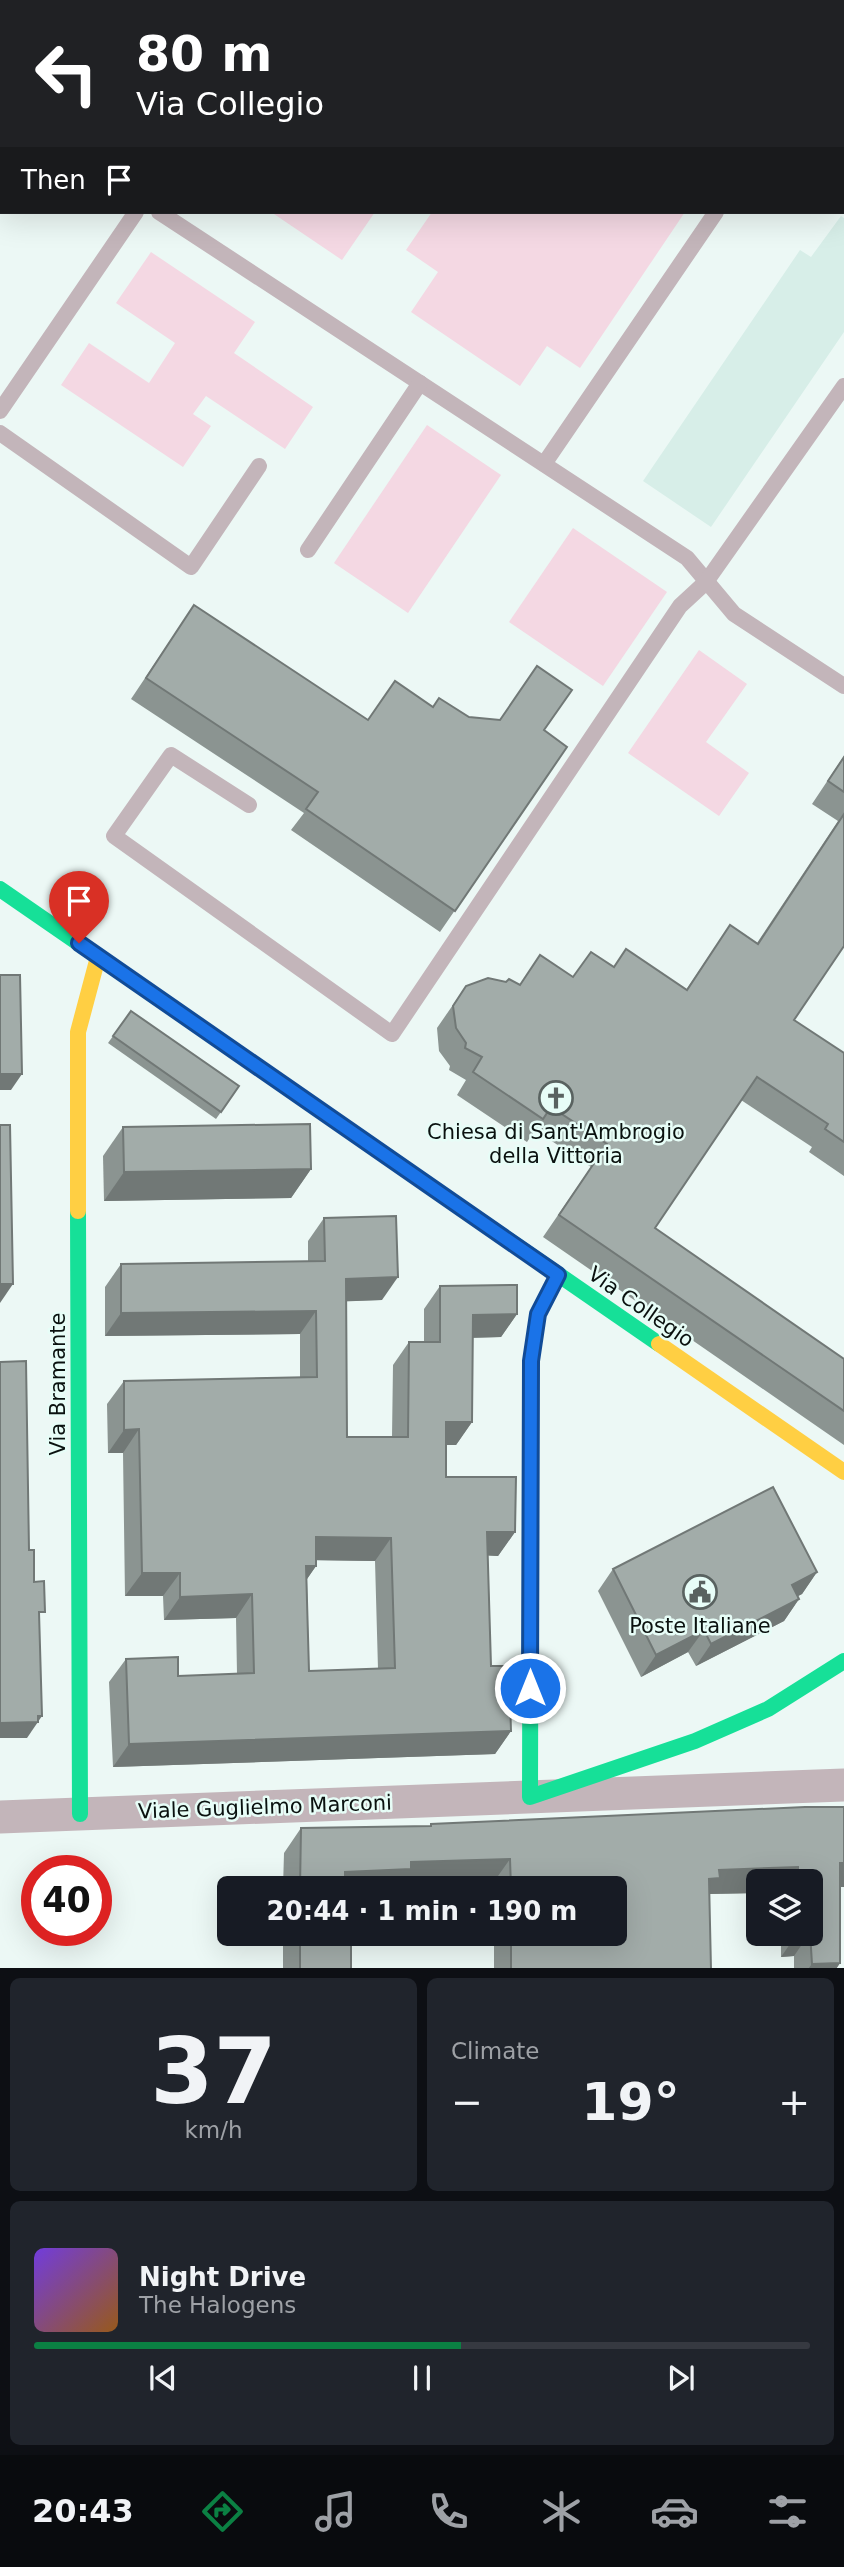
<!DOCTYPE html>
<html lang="en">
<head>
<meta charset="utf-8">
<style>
	:root { --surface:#171b24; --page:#20242c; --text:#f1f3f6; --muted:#9ea1a6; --line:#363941; --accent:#0b8043 }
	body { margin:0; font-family:"DejaVu Sans",sans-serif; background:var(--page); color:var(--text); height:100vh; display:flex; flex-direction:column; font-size:26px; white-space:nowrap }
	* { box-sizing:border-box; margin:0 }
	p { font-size:23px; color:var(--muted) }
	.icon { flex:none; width:38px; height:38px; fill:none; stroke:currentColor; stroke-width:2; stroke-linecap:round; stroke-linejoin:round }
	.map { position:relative; height:1968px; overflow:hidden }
	.drawer { display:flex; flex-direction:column; gap:10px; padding:10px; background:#0d0f14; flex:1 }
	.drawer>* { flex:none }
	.guide { position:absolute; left:0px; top:0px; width:845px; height:214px; box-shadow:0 7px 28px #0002; background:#202124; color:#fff; overflow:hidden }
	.tools { position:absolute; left:746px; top:1869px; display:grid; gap:14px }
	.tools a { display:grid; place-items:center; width:77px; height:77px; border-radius:10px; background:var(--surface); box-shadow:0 7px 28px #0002; font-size:35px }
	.speed { position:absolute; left:21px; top:1855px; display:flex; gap:14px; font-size:35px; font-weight:700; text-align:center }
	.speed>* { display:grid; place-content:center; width:91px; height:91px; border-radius:50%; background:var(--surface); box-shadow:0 7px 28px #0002; line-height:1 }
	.speed .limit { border:10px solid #d22; background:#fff; color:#111 }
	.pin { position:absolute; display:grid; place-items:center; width:60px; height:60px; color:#fff; margin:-72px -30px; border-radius:50% 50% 50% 0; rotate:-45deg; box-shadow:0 0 7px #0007 }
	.pin .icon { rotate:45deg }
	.me { position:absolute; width:77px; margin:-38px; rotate:0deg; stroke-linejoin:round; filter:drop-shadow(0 0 5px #0008) }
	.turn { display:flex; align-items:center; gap:24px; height:147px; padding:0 21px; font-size:32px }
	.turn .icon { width:91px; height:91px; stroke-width:2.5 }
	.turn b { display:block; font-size:49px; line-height:60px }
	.then { display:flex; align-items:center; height:66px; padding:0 21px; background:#0003; gap:14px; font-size:26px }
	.big { font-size:52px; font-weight:700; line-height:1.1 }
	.drawer .tile { flex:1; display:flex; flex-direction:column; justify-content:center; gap:10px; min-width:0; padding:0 24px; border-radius:10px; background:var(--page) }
	.drawer .dial { align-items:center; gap:0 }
	.dial b { font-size:91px; line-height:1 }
	.song { display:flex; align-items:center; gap:21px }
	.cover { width:84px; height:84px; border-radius:10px; background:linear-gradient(135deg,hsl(260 70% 55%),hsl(30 70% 35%)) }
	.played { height:7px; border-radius:4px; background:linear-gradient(90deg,var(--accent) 55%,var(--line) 55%) }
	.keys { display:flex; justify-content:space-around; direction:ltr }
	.heat { display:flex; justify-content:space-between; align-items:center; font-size:38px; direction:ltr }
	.drawer .tiles { flex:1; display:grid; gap:10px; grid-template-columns:1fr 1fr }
	.tile:last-child { grid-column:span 2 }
	.trip { position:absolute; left:217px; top:1876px; width:410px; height:70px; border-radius:10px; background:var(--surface); box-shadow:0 7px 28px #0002; font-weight:700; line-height:70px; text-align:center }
	.menu { display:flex; height:112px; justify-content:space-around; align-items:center; background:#090b0e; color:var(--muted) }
	.menu .icon { width:49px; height:49px }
	.menu .on { color:var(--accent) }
	.menu b { font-size:32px; color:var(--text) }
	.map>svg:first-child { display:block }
</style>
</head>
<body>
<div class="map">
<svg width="844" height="1969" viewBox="0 0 844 1969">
	<rect width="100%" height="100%" fill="#ecf8f5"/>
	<polygon fill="#d7eee8" points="841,216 844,218 844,332 711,527 643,481 800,250 811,257"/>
	<g fill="#f4d8e3">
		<polygon points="75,0 345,0 348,2 74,2"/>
		<polygon points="271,212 375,212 342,260"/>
		<polygon points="432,212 685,212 580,368 547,346 520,386 411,312 438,272 406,250"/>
		<polygon points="151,252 255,322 234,353 313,407 285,449 206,396 193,414 211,426 183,467 61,385 89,343 149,383 175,343 116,303"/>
		<polygon points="427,425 501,475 408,613 334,563"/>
		<polygon points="573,528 667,592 603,686 509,622"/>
		<polygon points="699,650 747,684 706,742 749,773 719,816 628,753"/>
	</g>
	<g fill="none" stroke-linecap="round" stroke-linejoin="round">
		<g stroke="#c3b5ba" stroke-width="16">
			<polyline points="844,26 844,25"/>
			<polyline points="159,212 687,558 734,614 844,686"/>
			<polyline points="0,411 136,212"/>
			<polyline points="0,433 191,567 259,466"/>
			<polyline points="544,464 716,212"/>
			<polyline points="308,550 420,383"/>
			<polyline points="249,805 171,755 114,836 392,1034 680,606 706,582 844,386"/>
		</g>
		<g stroke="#c3b5ba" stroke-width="33">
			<polyline points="0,1 0,0"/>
			<polyline points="0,1817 844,1785"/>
		</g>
		<g stroke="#16e098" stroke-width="16">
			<polyline points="0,889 659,1344"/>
			<polyline points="78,1211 80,1814"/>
			<polyline points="558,1275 538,1314 531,1361 530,1797 695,1741 768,1709 844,1661"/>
		</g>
		<g stroke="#ffcf43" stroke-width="16">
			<polyline points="78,1211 78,1032 98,957"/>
			<polyline points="659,1344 844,1472"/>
		</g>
	</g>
	<g fill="#8b9491" fill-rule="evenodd">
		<polygon points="194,605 367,720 433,706 469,717 544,730 567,747 440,932 291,830 304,813 131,699"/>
		<polygon points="844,756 844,946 794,1020 844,1053 844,1176 809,1152 812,1147 741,1100 655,1228 844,1359 844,1445 543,1237 591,1167 535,1130 527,1142 457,1095 466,1080 449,1070 450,1066 439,1051 437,1028 466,986 520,985 573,977 686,990 730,925 757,943 838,821 812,804"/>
		<polygon points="131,1011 239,1086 216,1119 108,1043"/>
		<polygon points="123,1127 311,1169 291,1198 104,1201 103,1156"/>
		<path d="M324,1218L382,1300L346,1301L347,1437H392L393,1365L409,1342H424V1309L440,1286L517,1314L501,1337L472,1338V1422L456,1445H446V1477L515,1532L498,1556L488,1555L491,1666L511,1731L495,1754L113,1767L109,1682L126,1659L178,1676L237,1674L236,1618L164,1620L163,1596H125L123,1453H108L107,1404L124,1381L300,1377V1334L105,1336V1287L121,1264L308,1261V1241ZM316,1560L375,1561L378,1669L309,1671L307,1579L316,1566Z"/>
		<polygon points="613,1569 817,1572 802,1594 798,1596 799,1599 784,1621 696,1666 688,1652 641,1677 598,1591"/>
		<polygon points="805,1807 840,1887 840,1963 836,1969 794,1969 794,1956 781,1957 781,1934 810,1934 810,1881 758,1881 758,1893 709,1894 711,1969 494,1969 494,1934 614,1934 614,1888 493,1888 493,1883 399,1887 398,1888 283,1888 284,1853 301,1828 430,1826 431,1824"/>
		<polygon points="283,1934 346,1934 346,1941 351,1969 283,1969"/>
	</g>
	<g fill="#717876">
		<polygon points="0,1074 22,1074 11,1090 0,1090"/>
		<polygon points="311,1169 291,1198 104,1201 124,1172"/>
		<polygon points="398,1277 382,1300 330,1302 346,1279"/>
		<polygon points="0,1284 13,1284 0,1303"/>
		<polygon points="316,1311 300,1334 105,1336 121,1313"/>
		<polygon points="517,1314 501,1337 456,1338 473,1315"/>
		<polygon points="446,1422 472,1422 456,1445 429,1445"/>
		<polygon points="139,1429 123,1453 108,1453 124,1430"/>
		<polygon points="487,1532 515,1532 498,1556 471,1555"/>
		<polygon points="316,1537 391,1538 375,1561 300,1560"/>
		<polygon points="306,1566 316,1566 300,1589"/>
		<polygon points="817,1572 802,1594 777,1607 792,1585"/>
		<polygon points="142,1573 180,1573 163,1596 125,1596"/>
		<polygon points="252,1594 236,1618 164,1620 180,1597"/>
		<polygon points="799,1599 784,1621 696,1666 711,1644"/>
		<polygon points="704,1630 688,1652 641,1677 656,1655"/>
		<polygon points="38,1716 42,1716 27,1738 0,1738 0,1723"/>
		<polygon points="511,1731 495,1754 113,1767 129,1744"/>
		<polygon points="510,1859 493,1883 399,1887 398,1888 334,1888 345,1872 411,1862"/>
		<polygon points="840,1863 844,1863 844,1887 823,1887"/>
		<polygon points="798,1867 788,1881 758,1881 758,1893 708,1894 709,1879 719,1870"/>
		<polygon points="797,1934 809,1934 794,1956 781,1957"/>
		<polygon points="840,1963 836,1969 808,1969 812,1964"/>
	</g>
	<g fill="#a2aca9" stroke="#717876" stroke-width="2" fill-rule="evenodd">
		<polygon points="194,605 368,720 395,681 433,707 439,698 469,717 500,720 537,666 572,690 544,730 567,747 455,911 306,809 318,792 146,678"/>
		<polygon points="844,757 844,792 828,781"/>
		<polygon points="844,814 844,946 794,1020 844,1053 844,1142 825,1129 828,1124 757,1077 655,1228 844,1359 844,1411 559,1215 607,1144 551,1107 543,1119 473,1072 482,1057 465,1048 466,1043 456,1028 453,1006 466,986 488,978 506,982 509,979 520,985 540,955 573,977 591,952 614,967 626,949 687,990 730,925 758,944"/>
		<polygon points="0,975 20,975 22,1074 0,1074"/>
		<polygon points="131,1011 239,1086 221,1112 113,1036"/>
		<polygon points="310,1124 311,1169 124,1172 123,1127"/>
		<polygon points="0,1125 10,1125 13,1284 0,1284"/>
		<path d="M396,1216L398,1277L346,1279L347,1437H408L409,1342H440V1286L517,1285V1314L473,1315L472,1422H446V1477H516L515,1532H487L491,1666H509L511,1731L129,1744L126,1659L178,1657V1676L254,1673L252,1594L180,1597V1573H142L139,1429L124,1430V1381L317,1377L316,1311L121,1313V1264L325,1261L324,1218ZM316,1537L391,1538L395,1668L309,1671L306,1566H316Z"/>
		<polygon points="26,1361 29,1550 34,1550 34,1582 44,1581 45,1612 39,1612 42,1716 38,1716 38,1722 0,1723 0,1362"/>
		<polygon points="773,1487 817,1572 792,1585 799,1599 711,1644 704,1630 656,1655 613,1569"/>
		<polygon points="805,1807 844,1807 844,1863 840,1863 840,1963 812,1964 810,1932 810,1881 798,1881 798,1867 719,1870 720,1878 709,1879 711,1969 511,1969 511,1934 614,1934 614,1888 511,1888 510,1859 411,1862 411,1869 345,1872 345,1888 300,1888 301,1828 431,1826 431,1824"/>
		<polygon points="300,1934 346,1934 346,1941 351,1941 351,1969 300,1969"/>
	</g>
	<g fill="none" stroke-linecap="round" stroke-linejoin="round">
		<g stroke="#114b97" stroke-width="18">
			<polyline id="route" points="79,943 558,1275 538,1314 531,1361 530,1688"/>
		</g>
		<use href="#route" stroke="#1a73e8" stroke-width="12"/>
	</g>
	<defs>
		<g id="church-ring" transform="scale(1.75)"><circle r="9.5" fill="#e7fdf7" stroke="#596260" stroke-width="1.5"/><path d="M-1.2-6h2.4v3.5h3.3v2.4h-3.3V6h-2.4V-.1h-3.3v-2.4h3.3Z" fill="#596260"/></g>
		<g id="civic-ring" transform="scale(1.75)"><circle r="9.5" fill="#e7fdf7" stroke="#596260" stroke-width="1.5"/><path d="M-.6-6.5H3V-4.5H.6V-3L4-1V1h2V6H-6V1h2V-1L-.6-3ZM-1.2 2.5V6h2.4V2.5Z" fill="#596260"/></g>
	</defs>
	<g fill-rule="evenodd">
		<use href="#church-ring" x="556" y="1098"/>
		<use href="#civic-ring" x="700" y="1592"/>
	</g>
	<g text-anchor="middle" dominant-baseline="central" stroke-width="5" stroke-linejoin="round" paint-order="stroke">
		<g font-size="21" fill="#0a110f" stroke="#e7fdf7">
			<text x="556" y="1132">Chiesa di Sant'Ambrogio<tspan x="556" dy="24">della Vittoria</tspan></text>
			<text x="700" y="1626">Poste Italiane</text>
		</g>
		<g font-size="21" fill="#0a110f" stroke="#e7fdf7">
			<text transform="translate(641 1307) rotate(35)">Via Collegio</text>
			<text transform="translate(58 1384) rotate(-90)">Via Bramante</text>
			<text transform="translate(265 1807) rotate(-2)">Viale Guglielmo Marconi</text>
		</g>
	</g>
</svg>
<div class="tools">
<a><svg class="icon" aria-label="layers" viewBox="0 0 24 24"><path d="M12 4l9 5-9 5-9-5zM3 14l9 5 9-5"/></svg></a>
</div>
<div class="speed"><div class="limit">40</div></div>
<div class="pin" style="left:79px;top:943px;background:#d93025"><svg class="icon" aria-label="arrive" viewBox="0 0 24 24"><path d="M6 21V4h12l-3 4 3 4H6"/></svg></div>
<svg class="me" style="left:530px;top:1688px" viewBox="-20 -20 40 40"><circle r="17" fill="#1a73e8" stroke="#fff" stroke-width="3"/><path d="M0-11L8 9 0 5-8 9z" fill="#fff"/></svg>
<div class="trip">20:44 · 1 min · 190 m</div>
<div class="guide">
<div class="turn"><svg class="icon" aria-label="left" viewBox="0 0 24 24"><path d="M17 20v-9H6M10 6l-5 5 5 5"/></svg><div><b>80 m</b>Via Collegio</div></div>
<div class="then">Then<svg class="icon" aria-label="arrive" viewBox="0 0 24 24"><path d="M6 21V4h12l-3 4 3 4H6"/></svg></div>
</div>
</div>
<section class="drawer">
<div class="tiles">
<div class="tile dial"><b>37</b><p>km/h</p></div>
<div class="tile"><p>Climate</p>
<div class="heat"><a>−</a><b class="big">19°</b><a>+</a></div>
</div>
<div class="tile">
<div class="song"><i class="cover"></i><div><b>Night Drive</b><p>The Halogens</p></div></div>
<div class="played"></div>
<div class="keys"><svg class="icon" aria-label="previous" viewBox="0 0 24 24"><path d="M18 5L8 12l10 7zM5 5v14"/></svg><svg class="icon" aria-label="pause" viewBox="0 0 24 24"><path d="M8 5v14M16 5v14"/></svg><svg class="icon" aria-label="next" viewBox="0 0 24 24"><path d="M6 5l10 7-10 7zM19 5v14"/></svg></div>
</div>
</div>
</section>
<nav class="menu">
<b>20:43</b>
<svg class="icon on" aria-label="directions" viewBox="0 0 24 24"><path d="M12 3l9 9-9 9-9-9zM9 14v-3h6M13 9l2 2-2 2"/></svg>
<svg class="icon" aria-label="music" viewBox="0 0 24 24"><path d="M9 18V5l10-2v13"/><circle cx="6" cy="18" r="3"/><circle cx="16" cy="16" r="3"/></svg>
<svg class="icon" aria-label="phone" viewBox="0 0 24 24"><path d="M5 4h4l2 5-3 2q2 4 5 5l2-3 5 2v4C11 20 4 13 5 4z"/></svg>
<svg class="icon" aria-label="climate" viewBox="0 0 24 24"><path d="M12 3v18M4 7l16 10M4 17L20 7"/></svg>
<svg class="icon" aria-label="car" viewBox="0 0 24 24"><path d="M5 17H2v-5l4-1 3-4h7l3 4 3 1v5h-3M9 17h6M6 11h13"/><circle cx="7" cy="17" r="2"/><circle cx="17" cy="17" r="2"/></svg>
<svg class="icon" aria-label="filters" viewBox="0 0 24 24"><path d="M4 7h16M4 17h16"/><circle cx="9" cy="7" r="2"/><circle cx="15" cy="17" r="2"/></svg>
</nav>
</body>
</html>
